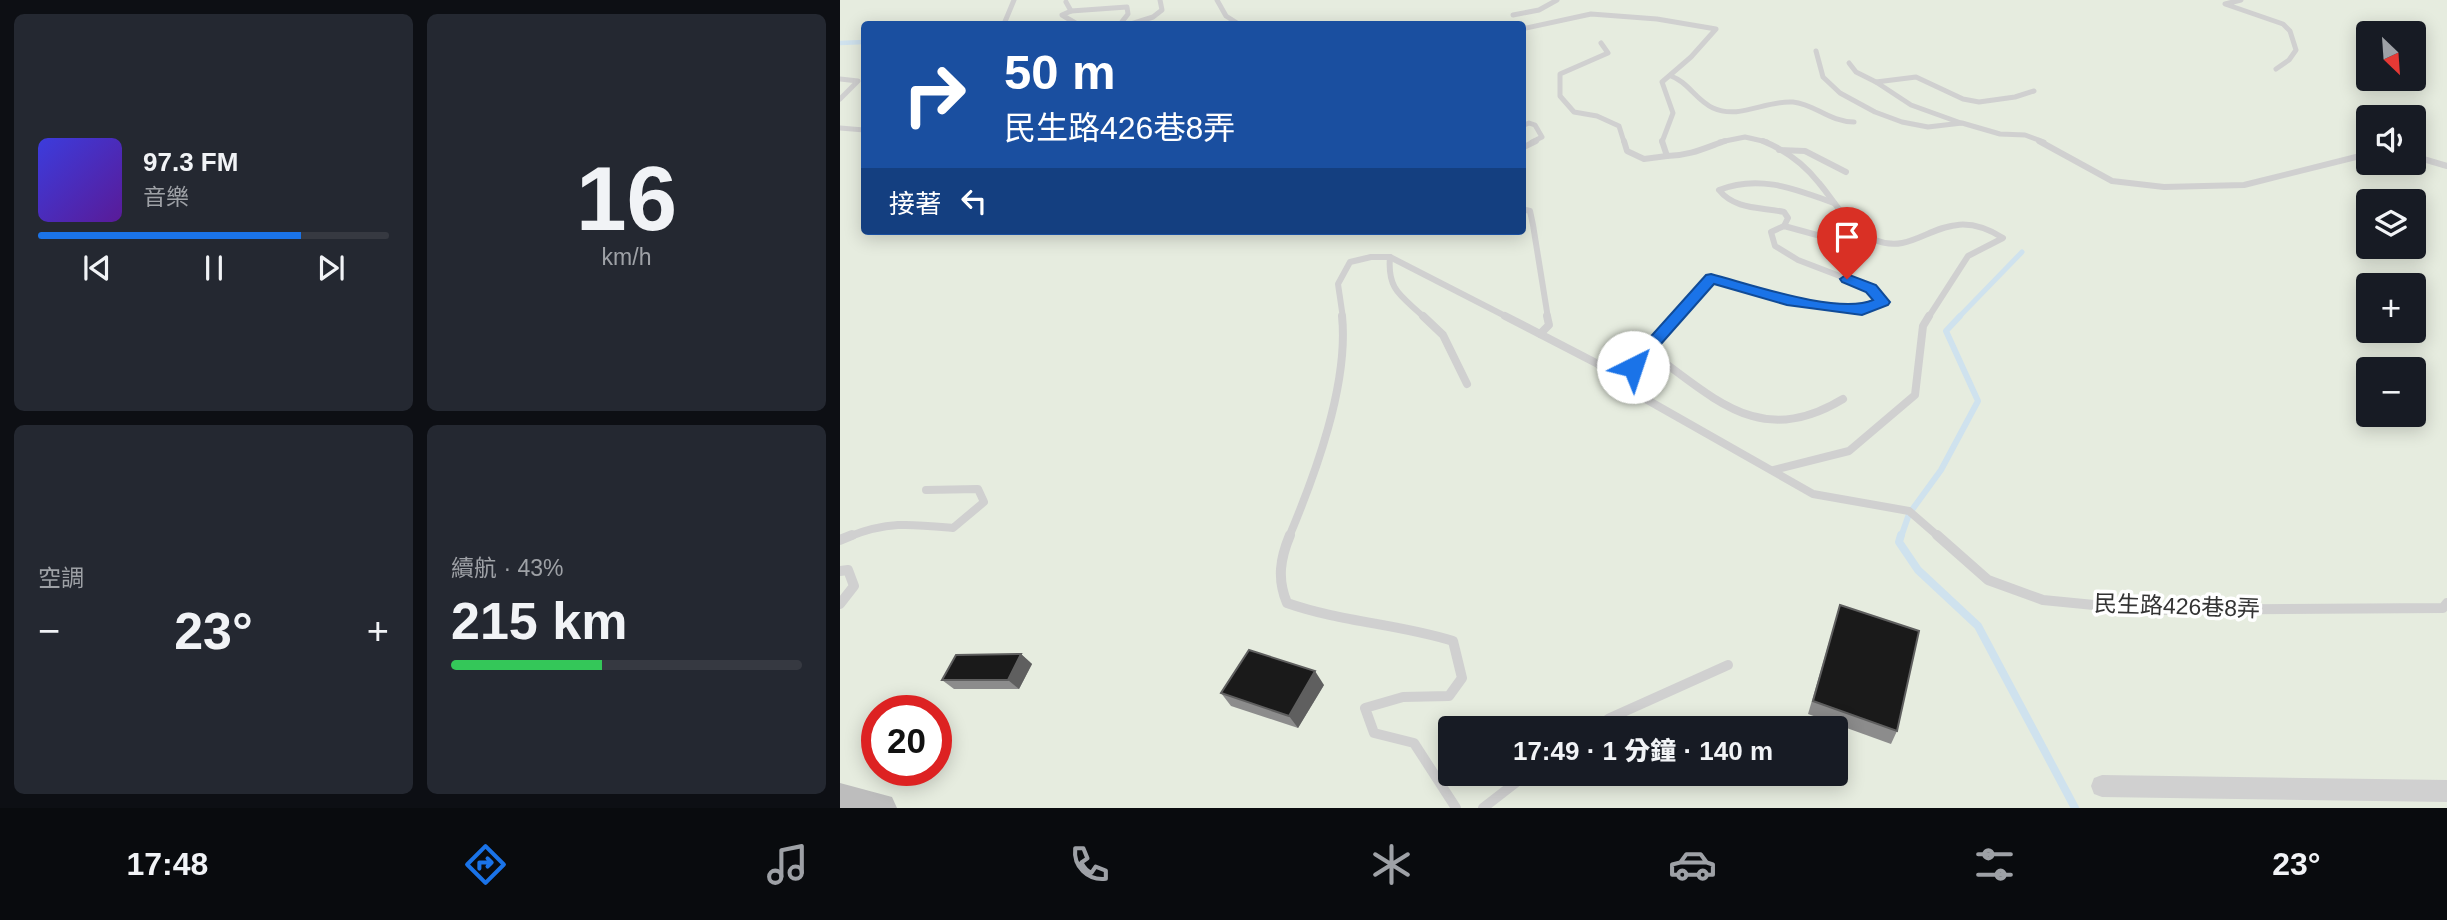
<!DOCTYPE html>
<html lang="zh-TW">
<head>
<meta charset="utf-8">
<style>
	:root { --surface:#171b24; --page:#242831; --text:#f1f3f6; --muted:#9ea1a6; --line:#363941; --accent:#1a73e8 }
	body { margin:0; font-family:Arial,"Noto Sans TC",sans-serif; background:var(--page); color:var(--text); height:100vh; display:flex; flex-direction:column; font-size:26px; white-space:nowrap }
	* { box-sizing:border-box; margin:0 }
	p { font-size:23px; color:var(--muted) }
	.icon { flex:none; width:38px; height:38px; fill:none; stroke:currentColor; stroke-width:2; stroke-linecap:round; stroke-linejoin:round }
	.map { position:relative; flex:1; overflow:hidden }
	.sheet { display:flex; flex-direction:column; gap:14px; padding:14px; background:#0d0f14; width:840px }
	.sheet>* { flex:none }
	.banner { position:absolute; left:21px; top:21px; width:665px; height:214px; border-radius:7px; box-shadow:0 4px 18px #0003; background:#1a4fa0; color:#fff; overflow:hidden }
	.needle { width:46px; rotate:155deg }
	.fabs { position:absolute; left:1516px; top:21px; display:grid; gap:14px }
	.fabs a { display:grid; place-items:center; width:70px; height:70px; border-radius:7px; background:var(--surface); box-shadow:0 4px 18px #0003; font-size:35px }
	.speed { position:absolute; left:21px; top:695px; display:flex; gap:14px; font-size:35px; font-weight:700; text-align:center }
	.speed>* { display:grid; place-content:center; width:91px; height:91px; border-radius:50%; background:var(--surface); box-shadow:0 4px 18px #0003; line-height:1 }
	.speed .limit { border:10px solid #d22; background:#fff; color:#111 }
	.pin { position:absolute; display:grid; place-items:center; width:60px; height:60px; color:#fff; margin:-72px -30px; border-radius:50% 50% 50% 0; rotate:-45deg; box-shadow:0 0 7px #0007 }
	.pin .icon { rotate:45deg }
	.me { position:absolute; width:77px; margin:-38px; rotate:41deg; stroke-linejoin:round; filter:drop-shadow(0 0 5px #0008) }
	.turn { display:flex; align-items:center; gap:24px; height:147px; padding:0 28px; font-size:32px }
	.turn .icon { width:91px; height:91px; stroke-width:2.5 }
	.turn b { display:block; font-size:49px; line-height:60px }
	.then { display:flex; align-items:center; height:66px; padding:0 28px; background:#0003; gap:14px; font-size:26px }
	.big { font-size:52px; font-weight:800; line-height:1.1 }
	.sheet .tile { flex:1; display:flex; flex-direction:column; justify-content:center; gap:10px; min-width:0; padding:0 24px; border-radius:10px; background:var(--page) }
	.sheet .dial { align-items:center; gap:0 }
	.dial b { font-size:91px; line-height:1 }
	.song { display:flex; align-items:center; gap:21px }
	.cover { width:84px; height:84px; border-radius:10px; background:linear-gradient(135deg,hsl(240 70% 55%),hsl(270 70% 35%)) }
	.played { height:7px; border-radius:4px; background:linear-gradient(90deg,var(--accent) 75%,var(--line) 75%) }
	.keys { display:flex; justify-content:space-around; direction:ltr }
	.heat { display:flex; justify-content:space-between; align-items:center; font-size:38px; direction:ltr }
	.charge { height:10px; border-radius:5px; background:linear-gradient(90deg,#34c759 43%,var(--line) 0) }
	.sheet .tiles { flex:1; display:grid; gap:14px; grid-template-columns:repeat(2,1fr) }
	.trip { position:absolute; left:598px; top:716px; width:410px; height:70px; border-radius:7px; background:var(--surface); box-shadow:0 4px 18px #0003; font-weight:800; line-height:70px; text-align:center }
	.tab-bar { display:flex; height:112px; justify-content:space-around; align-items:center; background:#090b0e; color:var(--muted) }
	.tab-bar .icon { width:49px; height:49px }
	.tab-bar .current { color:var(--accent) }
	.tab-bar b { font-size:32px; color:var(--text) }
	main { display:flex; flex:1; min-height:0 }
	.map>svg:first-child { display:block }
</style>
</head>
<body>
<main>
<section class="sheet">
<div class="tiles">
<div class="tile">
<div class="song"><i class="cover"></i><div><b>97.3 FM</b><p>音樂</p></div></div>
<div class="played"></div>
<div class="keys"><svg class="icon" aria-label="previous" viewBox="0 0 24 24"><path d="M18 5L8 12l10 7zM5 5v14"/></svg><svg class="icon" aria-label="pause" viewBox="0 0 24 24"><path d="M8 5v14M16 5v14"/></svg><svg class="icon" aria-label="next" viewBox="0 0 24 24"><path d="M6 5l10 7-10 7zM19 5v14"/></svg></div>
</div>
<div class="tile dial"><b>16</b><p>km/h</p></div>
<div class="tile"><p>空調</p>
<div class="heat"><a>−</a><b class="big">23°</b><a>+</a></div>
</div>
<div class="tile"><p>續航 · 43%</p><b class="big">215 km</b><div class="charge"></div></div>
</div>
</section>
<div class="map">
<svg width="1607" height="808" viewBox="0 0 1607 808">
	<rect width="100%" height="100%" fill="#fff"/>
	<path fill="#e6ecdf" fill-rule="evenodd" d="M0,0H1607V808H0ZM24,24H682V231H24ZM1528,33H1573V79H1528ZM1528,117H1573V163H1528ZM1528,201H1573V247H1528ZM1528,285H1573V331H1528ZM1528,369H1573V415H1528ZM37,710H96V770H37ZM611,728H996V774H611Z"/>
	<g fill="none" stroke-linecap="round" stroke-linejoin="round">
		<polyline stroke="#cfe2ee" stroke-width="4.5" points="0,43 24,42"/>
		<polyline stroke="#cfe2ee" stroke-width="5" points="1118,318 1182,252"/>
		<polyline stroke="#cfe2ee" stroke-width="6" points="1061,537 1069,514 1101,470 1138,401 1106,331 1120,316"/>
		<polyline stroke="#cfe2ee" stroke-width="8" points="1061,535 1059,542 1078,570 1138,626 1235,808"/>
		<g stroke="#d0d0d0" stroke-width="5">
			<polyline points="377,0 386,16 397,23"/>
			<polyline points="1401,0 1385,4 1443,24 1450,31 1456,50 1449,60 1436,69"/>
			<polyline points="226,2 231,11 222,15 237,24"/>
			<polyline points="231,11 287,7 288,14 281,23 284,24"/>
			<polyline points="673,15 699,10 717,0"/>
			<polyline points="164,24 174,0"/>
			<polyline points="291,24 313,17 322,10 320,0"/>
			<polyline points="682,29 751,14 817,19 876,29 851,57 822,82 833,113 822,142"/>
			<polyline points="761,43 768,53 720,74 720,96 734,112 757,116 779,126 784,142"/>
			<polyline points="976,51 983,77 1000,93 1035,112 1062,122 1088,127 1122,123 1160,134 1185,135 1204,142"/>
			<polyline points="1009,63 1016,72 1036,82"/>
			<path d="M831,76C848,82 856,100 873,108C899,120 926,100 953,102C975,104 989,122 1014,122"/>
			<polyline points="0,79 18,81 0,99"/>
			<polyline points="1121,123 1071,105 1036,82 1076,77 1123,99 1139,102 1175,97 1194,91"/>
			<polyline points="682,126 689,123 695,125 702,137 692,142"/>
			<polyline points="0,128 24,130"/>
			<polyline points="880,142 905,137 927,142"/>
		</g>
		<g stroke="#d0d0d0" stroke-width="6">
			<polyline points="784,141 787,151 804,159 827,156"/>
			<path d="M822,141L827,156C849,156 865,148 885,141"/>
			<path d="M923,141C945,150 964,164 979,183C996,203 1009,230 1035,240C1081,259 1102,199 1163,238L1128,256L1088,318"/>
			<polyline points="1199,141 1272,181 1324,187 1404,185 1528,154"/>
			<polyline points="682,148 696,141"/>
			<polyline points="939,150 965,151 1006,172"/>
			<polyline points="1573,156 1607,166"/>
			<polyline points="682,209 690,211 693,225 708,318"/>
			<path d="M944,226L948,218L944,212C921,207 895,210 879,190C919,174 955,189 994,203"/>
			<path d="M550,257C547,291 562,296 585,318"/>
			<polyline points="503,318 498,284 510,262 531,257 550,257 669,318"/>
			<polyline points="836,318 871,278 947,300 1022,310 1043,302 1031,288 958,260 935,246 931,232 944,226 977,235"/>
		</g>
		<g stroke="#d0d0d0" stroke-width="8">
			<polyline points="583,316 603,335 627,384"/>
			<polyline points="665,316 785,378"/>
			<polyline points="837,316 785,378 795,393 973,494 1069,511 1099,537"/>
			<polyline points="700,334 709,325 707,316"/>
			<path d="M807,350C874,397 919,450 1003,399"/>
			<polyline points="934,470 1009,451 1075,395 1083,326 1089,316"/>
			<path d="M8,537C48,521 71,524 113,528L144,502L138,489L86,490"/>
			<path d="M449,537C475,475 509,384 502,316"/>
		</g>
		<g stroke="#d0d0d0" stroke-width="10">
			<path d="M450,535C440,559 437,579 447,603C501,622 559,624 613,641L622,678L609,696L563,697L525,708L534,733L574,743L616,808"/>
			<polyline points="1097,535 1148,580 1203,600 1305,610 1603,608 1607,603"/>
			<polyline points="0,540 12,535"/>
			<polyline points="0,571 8,570 14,586 0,604"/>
			<polyline points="755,728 770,718 888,665"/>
			<polyline points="643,808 687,774"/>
		</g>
		<polygon fill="#d0d0d0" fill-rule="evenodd" points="1262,775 1607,780 1607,802 1262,797 1254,794 1251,786 1254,778"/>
		<polygon fill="#bdbdbd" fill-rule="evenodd" points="0,783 52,797 57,808 0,808"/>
	</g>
	<g fill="#8c8c8c">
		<polygon points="1000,605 1057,731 1051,744 968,714"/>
		<polygon points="181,654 192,664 179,689 114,689 102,680"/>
		<polygon points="484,685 458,728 391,706 381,693"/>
	</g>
	<g fill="#5f5f5f">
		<polygon points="181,654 192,664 179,689 168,680"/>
		<polygon points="475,671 484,685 458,728 449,716"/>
	</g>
	<g fill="#1a1a1a" stroke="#5f5f5f" stroke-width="2">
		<polygon points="1000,605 1079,631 1057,731 973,701"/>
		<polygon points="409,650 475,671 449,716 381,693"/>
		<polygon points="181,654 168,680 102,680 116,655"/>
	</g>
	<path fill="#1a73e8" stroke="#114b97" stroke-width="2" d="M871,274C910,284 998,315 1033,300L1026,292L1002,282L1000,279L1007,274L1036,285L1050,302L1048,305L1022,315L947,305L874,284L798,370H787L785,367L787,363L866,275Z"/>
	<g text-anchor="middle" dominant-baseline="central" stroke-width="7" stroke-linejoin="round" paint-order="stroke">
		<g font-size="23" fill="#333" stroke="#fff">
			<text transform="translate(1337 606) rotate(2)">民生路426巷8弄</text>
		</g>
	</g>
</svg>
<div class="fabs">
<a><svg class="needle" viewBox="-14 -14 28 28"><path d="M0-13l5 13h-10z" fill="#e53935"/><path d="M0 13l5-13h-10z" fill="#9ea1a6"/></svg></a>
<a><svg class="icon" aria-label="sound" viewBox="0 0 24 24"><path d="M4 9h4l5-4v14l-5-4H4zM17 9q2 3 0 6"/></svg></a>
<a><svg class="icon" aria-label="layers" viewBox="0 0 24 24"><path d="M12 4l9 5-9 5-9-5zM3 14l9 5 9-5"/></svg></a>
<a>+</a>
<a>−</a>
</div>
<div class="speed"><div class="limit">20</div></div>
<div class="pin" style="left:1007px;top:279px;background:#d93025"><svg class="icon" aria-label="arrive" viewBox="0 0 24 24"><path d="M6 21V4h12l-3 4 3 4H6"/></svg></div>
<svg class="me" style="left:793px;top:367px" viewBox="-20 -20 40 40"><circle r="19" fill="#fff"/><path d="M0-13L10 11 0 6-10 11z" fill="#1a73e8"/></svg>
<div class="trip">17:49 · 1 分鐘 · 140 m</div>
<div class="banner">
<div class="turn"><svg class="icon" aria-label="right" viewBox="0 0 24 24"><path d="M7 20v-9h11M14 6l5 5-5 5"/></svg><div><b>50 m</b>民生路426巷8弄</div></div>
<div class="then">接著<svg class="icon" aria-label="left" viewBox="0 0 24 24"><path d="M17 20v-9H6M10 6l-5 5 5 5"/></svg></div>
</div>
</div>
</main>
<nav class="tab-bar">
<b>17:48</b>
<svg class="icon current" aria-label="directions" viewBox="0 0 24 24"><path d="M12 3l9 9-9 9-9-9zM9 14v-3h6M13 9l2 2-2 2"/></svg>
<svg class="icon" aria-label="music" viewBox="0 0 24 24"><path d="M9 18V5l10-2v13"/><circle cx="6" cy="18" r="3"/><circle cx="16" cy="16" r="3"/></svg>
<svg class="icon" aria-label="phone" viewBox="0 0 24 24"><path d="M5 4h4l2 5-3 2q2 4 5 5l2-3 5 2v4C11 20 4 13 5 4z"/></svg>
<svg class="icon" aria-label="climate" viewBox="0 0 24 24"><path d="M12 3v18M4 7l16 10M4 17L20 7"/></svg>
<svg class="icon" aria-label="car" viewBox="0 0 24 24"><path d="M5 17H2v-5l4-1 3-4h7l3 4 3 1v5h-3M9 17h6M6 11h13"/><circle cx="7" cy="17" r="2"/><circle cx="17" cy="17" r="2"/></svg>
<svg class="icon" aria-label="filters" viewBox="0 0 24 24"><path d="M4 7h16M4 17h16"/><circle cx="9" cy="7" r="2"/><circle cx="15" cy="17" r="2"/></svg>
<b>23°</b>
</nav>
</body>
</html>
